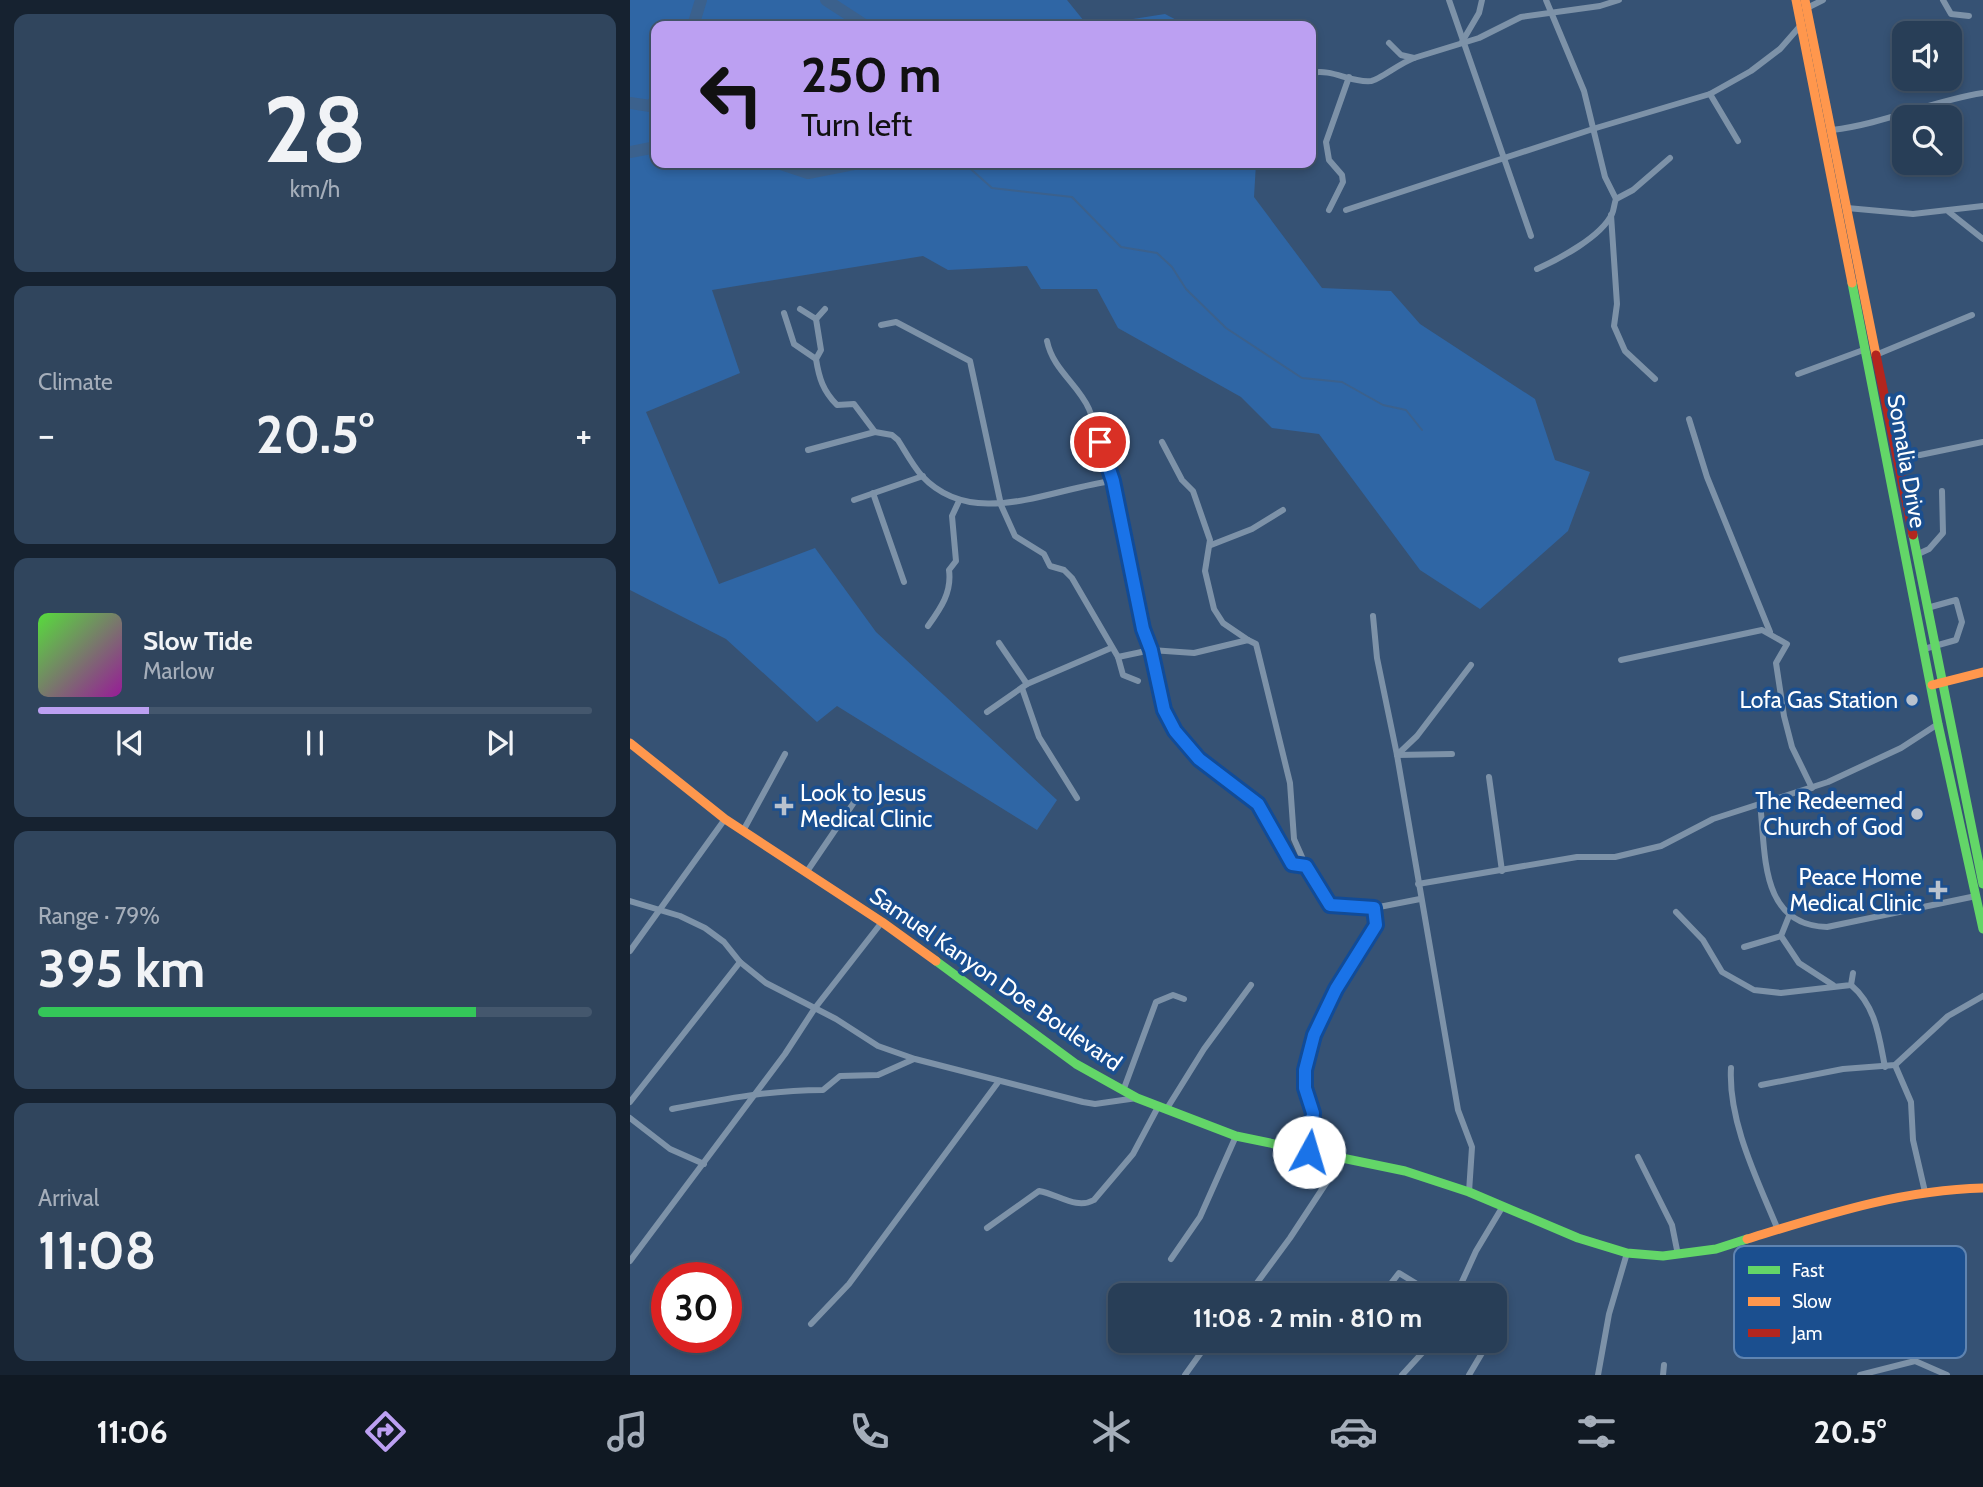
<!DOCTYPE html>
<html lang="en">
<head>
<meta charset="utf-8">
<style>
	:root { --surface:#283e57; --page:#30455d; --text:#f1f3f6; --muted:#a5aeba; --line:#44576d; --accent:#bca0f2 }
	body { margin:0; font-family:Cabin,sans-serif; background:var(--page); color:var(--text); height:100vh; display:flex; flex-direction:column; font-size:26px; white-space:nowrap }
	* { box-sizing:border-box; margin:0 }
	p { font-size:23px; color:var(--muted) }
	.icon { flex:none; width:38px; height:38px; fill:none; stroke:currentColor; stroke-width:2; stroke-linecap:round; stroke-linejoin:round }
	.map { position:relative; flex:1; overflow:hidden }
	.details { display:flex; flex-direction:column; gap:14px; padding:14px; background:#162230; width:630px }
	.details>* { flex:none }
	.banner { position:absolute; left:21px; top:21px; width:665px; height:147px; border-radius:14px; box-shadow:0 4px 10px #0003,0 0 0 2px var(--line); background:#bca0f2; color:#111; overflow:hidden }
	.tools { position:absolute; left:1262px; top:21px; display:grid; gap:14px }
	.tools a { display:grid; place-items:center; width:70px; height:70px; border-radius:14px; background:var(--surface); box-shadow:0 4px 10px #0003,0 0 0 2px var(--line); font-size:35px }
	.speed { position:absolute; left:21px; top:1262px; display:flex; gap:14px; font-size:35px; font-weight:700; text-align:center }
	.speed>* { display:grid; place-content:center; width:91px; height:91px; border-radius:50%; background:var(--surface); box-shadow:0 4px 10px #0003,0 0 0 2px var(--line); line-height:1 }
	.speed .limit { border:10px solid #d22; background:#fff; color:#111 }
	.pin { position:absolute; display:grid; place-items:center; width:60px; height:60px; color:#fff; margin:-30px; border:4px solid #fff; border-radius:50%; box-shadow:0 2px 7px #0007 }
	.me { position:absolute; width:77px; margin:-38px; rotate:6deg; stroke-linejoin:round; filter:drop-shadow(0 0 5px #0008) }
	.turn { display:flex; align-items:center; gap:24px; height:147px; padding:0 35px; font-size:32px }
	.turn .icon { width:91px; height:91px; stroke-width:2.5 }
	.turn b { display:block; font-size:49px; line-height:60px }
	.big { font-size:52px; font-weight:800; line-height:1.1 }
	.details .card { flex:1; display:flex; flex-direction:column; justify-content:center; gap:10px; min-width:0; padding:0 24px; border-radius:14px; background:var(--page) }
	.details .dial { align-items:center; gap:0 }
	.dial b { font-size:91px; line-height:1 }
	.song { display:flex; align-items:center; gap:21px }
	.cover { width:84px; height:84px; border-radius:10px; background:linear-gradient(135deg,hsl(110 70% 55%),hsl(300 70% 35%)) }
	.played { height:7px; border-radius:4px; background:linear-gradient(90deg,var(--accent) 20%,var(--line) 20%) }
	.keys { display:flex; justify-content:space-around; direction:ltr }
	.heat { display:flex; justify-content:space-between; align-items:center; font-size:38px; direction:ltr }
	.charge { height:10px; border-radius:5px; background:linear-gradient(90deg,#34c759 79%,var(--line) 0) }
	.trip { position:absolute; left:478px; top:1283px; width:399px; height:70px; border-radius:14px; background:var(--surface); box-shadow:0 4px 10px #0003,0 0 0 2px var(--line); font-weight:800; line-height:70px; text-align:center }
	.tabs { display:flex; height:112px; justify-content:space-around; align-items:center; background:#101923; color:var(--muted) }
	.tabs .icon { width:49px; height:49px }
	.tabs .on { color:var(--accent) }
	.tabs b { font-size:32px; color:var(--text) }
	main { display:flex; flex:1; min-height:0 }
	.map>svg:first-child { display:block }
</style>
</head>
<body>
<main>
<section class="details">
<div class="card dial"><b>28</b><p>km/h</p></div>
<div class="card"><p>Climate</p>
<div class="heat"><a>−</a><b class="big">20.5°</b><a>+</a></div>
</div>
<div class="card">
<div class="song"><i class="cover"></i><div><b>Slow Tide</b><p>Marlow</p></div></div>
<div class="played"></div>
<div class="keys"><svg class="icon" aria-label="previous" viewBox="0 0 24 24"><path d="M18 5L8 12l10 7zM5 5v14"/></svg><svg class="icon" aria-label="pause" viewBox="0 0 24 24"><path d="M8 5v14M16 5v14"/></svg><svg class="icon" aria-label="next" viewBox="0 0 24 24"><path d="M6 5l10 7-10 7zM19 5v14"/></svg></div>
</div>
<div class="card"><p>Range · 79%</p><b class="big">395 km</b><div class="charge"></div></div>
<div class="card"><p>Arrival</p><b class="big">11:08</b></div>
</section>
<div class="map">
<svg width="1353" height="1375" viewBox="0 0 1353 1375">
	<rect width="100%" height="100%" fill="#365274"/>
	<polygon fill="#2f66a5" points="0,0 437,0 458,26 535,14 558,26 26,26 26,163 626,163 624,197 692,288 761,291 790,324 905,399 925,460 960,472 938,531 850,609 790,570 689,434 642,428 611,397 488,328 467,289 411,289 397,266 318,270 293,256 82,290 110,373 16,412 89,584 185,548 246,632 427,800 407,830 207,706 187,722 96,639 0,590"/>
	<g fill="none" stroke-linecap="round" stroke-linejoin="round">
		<polyline stroke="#3b618d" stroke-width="2" points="334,163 362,188 442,197 491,247 527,253 542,267 556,289 596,328 672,378 712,382 753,405 776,410 792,430"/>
		<g stroke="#3b618d" stroke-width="12">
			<polyline points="196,0 236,26"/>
			<polyline points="63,26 71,0"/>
			<polyline points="0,103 20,106 26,100"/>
			<polyline points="0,152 26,147"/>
			<polyline points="148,163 178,173 229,163"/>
		</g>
		<g stroke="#7d92a8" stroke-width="6">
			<polyline points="819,0 901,236"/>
			<polyline points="916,0 954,91 975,177 986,199"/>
			<polyline points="1313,0 1321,14 1339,16"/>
			<polyline points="1177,8 1193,0"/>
			<polyline points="832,42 849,13 852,0"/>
			<polyline points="784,58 849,38 891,17 970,6 989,0"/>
			<path d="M681,73C702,68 720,83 741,81C749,80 770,63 784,58L771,55L759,43"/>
			<polyline points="1080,94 1108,141"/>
			<path d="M1202,130C1254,124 1301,101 1353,93"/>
			<polyline points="1217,208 1283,214 1353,206"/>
			<polyline points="699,210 713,182 712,175 699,160 696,142 719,77"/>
			<polyline points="716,210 966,128 1080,94 1121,71 1150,49 1171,25"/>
			<polyline points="1319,212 1353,239"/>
			<polyline points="981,215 987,304 984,326 995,351 1025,379"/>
			<path d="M907,269C929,259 971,237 982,214C984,210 984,204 986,199L1003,190L1040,158"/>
			<polyline points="170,309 186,319 195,309"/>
			<polyline points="154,313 164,344 186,359"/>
			<path d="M186,319L191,350L186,359C189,378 193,391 207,405L224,404L245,432L262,435L268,440C275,451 283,466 292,476C343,531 422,488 483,481"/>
			<polyline points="251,325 266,322 340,361 371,505 385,536 414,554 420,566 434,570 442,578 488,657 521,650 534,710 545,731 570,759 628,804 662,864 676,866 700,905 744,908 790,899"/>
			<path d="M417,341C423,370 448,384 459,409C487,479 501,555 513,630L521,650L564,653L618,640L626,644L660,783L664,839L676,866"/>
			<polyline points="1248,354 1342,315"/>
			<polyline points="1168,374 1236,349"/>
			<polyline points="1059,419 1077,477 1140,632"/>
			<polyline points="532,442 552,480 563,491 580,540 575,571 584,609 593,623 618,640"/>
			<polyline points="178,450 245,432"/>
			<polyline points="1268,456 1290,455 1353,442"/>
			<polyline points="243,493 274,582"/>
			<polyline points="224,500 293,476"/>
			<polyline points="581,545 622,529 653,510"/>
			<polyline points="1286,555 1299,549 1313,533 1312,491"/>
			<polyline points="743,616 747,658 767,755 828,1110 842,1147 839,1192"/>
			<path d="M298,626C311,608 322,592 319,570L326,561L322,516L329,501"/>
			<polyline points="369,643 397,684"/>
			<polyline points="1294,649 1326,640 1332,622 1326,600 1297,608"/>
			<polyline points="488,657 493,675 508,681"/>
			<polyline points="991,660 1132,630 1157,644 1146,663 1154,716 1162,747 1182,788"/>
			<polyline points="392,688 409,737 447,798"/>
			<polyline points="357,712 397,684 481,648"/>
			<polyline points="767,755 787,736 841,665"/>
			<polyline points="767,755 822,754"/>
			<polyline points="859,777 872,871"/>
			<path d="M1130,803C1136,853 1129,925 1197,927L1346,896"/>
			<polyline points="113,831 155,754"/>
			<polyline points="178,870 229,795"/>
			<polyline points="788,884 947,857 985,857 1031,846 1083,819 1198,782 1271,748 1308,724"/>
			<polyline points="0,901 50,916 75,928 94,942 110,962 136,983 206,1019 248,1046 285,1059 453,1102 465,1104 507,1098"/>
			<polyline points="1046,912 1073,940 1092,972 1124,990 1151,993 1221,985 1223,973"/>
			<polyline points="1159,916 1151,936 1169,963 1203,985"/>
			<polyline points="1114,947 1151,936"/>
			<polyline points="0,951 95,819"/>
			<path d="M1221,985C1246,1006 1249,1037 1255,1067"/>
			<polyline points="1265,1065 1281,1102 1283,1140 1295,1192"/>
			<path d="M1101,1068C1098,1122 1128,1181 1148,1230"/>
			<polyline points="1131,1085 1213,1069 1265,1065 1318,1016 1353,996"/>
			<polyline points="493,1091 526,1002 543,995 554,999"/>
			<polyline points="0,1102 110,962"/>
			<path d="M42,1109C94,1099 140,1090 193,1090L210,1076L248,1075L284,1059"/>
			<polyline points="536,1110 574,1049 621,985"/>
			<polyline points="0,1118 40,1149 74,1164"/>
			<polyline points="679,1152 683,1113 675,1088 675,1070 684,1035 706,989 746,925 744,908"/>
			<polyline points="1008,1157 1042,1225 1048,1255"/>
			<path d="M357,1228L409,1191C428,1194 446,1210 464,1200L503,1154L528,1107"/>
			<polyline points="541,1259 570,1217 606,1136"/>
			<polyline points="0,1261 155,1054 185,1008 252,922"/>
			<polyline points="618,1295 660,1238 712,1159"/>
			<polyline points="752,1295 769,1273 805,1295"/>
			<polyline points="826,1295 846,1251 873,1206"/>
			<polyline points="181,1324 219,1284 369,1081"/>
			<polyline points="555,1375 580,1340"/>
			<polyline points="772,1375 804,1340"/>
			<polyline points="839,1375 852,1353 851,1340"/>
			<polyline points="968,1375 979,1314 997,1253"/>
			<polyline points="1033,1375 1034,1365"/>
			<polyline points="1230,1375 1285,1361 1317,1375"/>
		</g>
		<g stroke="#63d668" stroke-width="9">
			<polyline points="1222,283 1308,724 1353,929"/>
			<polyline points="1283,535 1353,884"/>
			<polyline points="306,961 446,1064 507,1098 606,1136 775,1171 839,1192 948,1238 997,1253 1033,1256 1086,1249 1117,1239"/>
		</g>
		<g stroke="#ff974d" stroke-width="9">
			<polyline points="1166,0 1222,283"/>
			<polyline points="1175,0 1246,355"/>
			<polyline points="1302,685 1353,672"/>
			<polyline points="0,743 95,819 252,922 306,961"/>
			<path d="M1117,1239C1195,1215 1270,1190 1353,1188"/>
		</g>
		<polyline stroke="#b3261e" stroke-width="9" points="1246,355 1283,535"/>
	</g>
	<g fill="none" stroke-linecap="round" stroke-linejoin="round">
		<g stroke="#114b97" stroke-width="18">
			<polyline id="route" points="470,442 483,481 513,629 521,650 534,710 545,731 569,759 628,804 662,864 676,866 700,905 744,908 746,925 706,989 684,1035 675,1070 675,1088 683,1113 679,1152"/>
		</g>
		<use href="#route" stroke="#1a73e8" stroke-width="12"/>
	</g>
	<g fill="#b9c2ce" stroke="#1b4f8f" stroke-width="2.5">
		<circle cx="1282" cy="700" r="7"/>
		<path d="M150.5 795.5h7v7h7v7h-7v7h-7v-7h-7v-7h7z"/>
		<circle cx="1287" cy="814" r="7"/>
		<path d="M1304.5 879.5h7v7h7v7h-7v7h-7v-7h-7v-7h7z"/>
	</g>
	<g text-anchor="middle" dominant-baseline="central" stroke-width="7" stroke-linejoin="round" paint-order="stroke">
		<g font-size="23" fill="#fff" stroke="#1b4f8f">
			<text transform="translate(1277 461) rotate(80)">Somalia Drive</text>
			<text transform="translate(366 979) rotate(35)">Samuel Kanyon Doe Boulevard</text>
		</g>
		<g font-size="23" fill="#fff" stroke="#1b4f8f" text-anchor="end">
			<text x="1268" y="700">Lofa Gas Station</text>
			<text x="170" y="793" text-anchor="start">Look to Jesus<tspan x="170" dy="26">Medical Clinic</tspan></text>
			<text x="1273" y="801">The Redeemed<tspan x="1273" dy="26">Church of God</tspan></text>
			<text x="1292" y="877">Peace Home<tspan x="1292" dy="26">Medical Clinic</tspan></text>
		</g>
	</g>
	<rect x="1104" y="1246" width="232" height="112" rx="10" fill="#1b4f8f" stroke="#5f84b1" stroke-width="2"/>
	<rect x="1118" y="1266" width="32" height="8" fill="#63d668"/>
	<rect x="1118" y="1297" width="32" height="9" fill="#ff974d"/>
	<rect x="1118" y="1329" width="32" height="8" fill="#b3261e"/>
	<g font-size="19" fill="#fff">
		<text x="1162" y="1277">Fast</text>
		<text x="1162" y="1308">Slow</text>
		<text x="1162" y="1340">Jam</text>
	</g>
</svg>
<div class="tools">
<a><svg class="icon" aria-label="sound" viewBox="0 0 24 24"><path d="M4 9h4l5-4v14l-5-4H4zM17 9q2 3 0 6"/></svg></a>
<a><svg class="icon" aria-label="search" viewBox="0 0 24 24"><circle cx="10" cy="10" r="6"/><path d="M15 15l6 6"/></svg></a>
</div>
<div class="speed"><div class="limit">30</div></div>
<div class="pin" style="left:470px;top:442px;background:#d93025"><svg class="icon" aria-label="arrive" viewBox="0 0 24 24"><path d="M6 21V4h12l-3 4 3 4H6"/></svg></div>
<svg class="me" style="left:679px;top:1152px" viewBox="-20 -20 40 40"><circle r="19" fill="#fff"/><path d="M0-13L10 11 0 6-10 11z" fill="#1a73e8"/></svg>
<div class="trip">11:08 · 2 min · 810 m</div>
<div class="banner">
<div class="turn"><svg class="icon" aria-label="left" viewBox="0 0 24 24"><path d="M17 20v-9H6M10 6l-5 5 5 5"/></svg><div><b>250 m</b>Turn left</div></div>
</div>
</div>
</main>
<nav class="tabs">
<b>11:06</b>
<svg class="icon on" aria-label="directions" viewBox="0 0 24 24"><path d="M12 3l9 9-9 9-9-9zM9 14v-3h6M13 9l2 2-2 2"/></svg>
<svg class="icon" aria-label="music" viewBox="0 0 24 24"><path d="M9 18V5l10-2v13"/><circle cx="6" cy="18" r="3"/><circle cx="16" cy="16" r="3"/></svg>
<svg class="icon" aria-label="phone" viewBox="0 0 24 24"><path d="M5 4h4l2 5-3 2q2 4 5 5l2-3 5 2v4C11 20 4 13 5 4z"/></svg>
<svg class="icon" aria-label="climate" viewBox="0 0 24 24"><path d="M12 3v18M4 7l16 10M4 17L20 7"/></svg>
<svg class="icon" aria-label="car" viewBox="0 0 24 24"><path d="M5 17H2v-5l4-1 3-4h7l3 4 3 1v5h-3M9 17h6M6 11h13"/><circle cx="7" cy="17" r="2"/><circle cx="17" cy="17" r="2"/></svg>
<svg class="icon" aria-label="filters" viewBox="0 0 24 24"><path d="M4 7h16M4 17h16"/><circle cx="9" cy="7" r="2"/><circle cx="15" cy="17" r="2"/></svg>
<b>20.5°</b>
</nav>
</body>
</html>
